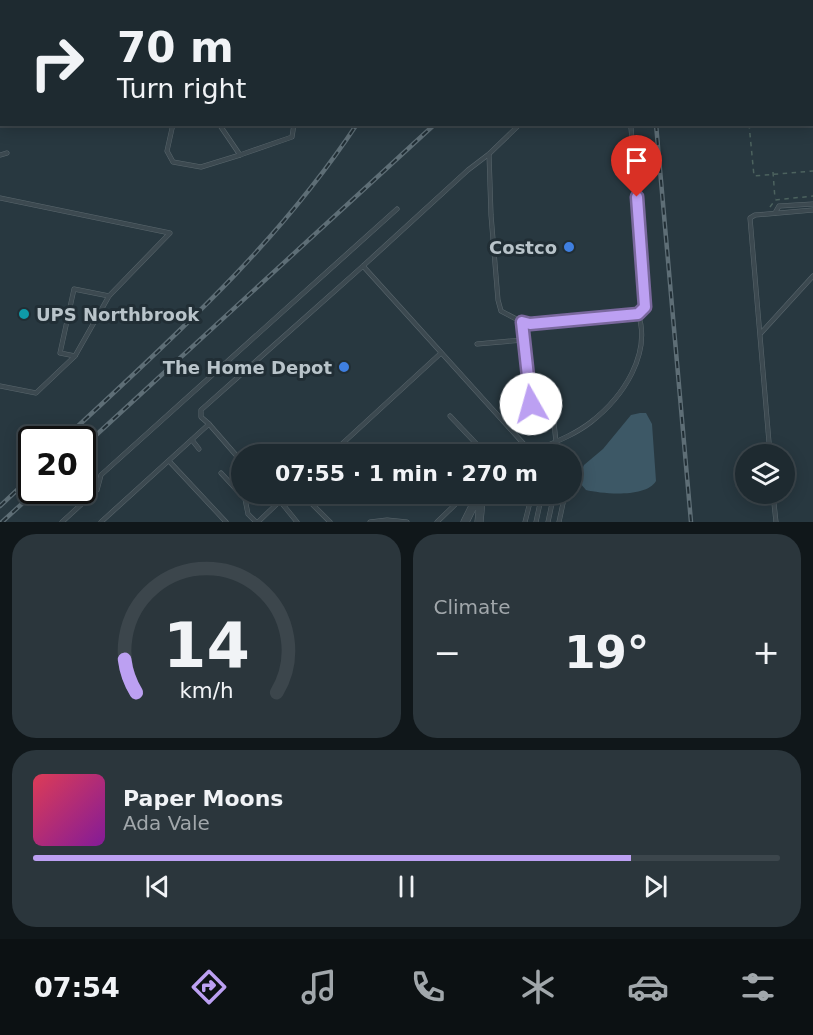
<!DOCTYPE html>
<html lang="en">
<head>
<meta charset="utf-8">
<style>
	:root { --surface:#1e2a30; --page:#2b363c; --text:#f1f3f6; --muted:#a1a7ab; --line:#3c464c; --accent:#bca0f2 }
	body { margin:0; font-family:"DejaVu Sans",sans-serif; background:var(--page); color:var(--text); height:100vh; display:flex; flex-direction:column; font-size:22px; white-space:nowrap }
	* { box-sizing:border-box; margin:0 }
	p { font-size:20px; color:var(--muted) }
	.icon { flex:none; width:33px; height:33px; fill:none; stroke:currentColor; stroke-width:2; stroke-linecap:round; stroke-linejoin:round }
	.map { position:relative; height:522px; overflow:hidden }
	.details { display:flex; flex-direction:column; gap:12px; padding:12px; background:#10171a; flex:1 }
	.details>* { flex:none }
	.top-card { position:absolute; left:0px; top:0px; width:813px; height:126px; box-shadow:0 3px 15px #0003,0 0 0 2px var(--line); background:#1e2a30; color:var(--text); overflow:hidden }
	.fabs { position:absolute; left:735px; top:444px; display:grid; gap:12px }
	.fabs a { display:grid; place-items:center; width:60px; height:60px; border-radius:50%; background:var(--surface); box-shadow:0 3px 15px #0003,0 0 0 2px var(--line); font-size:30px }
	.speed { position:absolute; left:18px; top:426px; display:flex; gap:12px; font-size:30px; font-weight:700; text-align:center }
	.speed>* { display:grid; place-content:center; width:78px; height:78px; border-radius:50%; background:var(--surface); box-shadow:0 3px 15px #0003,0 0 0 2px var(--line); line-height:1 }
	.speed .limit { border:3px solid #111; border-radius:9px; background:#fff; color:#111 }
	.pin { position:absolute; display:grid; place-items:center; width:51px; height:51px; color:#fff; margin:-62px -26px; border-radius:50% 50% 50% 0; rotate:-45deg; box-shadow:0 0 6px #0007 }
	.pin .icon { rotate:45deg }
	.me { position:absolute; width:66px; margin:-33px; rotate:353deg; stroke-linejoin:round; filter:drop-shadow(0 0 4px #0008) }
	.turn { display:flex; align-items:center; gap:21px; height:126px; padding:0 18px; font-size:27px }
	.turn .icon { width:78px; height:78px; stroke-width:2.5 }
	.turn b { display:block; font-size:42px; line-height:51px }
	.big { font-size:45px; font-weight:700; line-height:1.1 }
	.details .card { flex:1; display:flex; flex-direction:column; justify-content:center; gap:9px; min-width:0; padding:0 21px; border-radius:24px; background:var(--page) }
	.details .dial { align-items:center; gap:0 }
	.dial svg { height:156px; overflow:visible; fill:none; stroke:var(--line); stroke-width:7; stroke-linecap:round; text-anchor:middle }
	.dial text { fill:var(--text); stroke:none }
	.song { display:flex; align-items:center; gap:18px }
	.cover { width:72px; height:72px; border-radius:9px; background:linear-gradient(135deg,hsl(350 70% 55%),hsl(290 70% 35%)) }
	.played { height:6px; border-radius:3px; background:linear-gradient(90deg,var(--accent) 80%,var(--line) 80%) }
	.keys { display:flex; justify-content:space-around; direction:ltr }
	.heat { display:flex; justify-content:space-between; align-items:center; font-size:33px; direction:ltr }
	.details .tiles { flex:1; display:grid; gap:12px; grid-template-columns:1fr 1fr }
	.card:last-child { grid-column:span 2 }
	.trip { position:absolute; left:231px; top:444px; width:351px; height:60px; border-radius:30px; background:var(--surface); box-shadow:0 3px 15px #0003,0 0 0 2px var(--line); font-weight:700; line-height:60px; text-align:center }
	.tabs { display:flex; height:96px; justify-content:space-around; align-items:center; background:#0c1113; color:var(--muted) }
	.tabs .icon { width:42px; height:42px }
	.tabs .on { color:var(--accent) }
	.tabs b { font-size:27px; color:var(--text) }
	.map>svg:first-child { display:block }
</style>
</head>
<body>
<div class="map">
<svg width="813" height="522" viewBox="0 0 813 522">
	<rect width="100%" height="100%" fill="#283840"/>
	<path fill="#3d5866" d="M640,413H646L652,424L656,481C646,498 603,494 586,490L580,483V474L584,465L603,449L631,415Z"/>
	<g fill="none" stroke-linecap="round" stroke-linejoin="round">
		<g stroke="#5a676d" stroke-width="5">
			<g id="service">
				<polyline points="315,0 317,2"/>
				<polyline points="225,2 226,0"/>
				<polyline points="173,124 167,151 173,162 201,167 240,155"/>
				<polyline points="219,124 240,155 292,137 294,124"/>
				<polyline points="629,124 631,128 645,288 645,307 638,314"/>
				<polyline points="489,154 520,124"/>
				<polyline points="0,155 7,153"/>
				<polyline points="0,198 170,233 109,296 74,289 60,353 75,356"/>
				<polyline points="775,213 779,206 813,204"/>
				<polyline points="761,333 813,276"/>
				<polyline points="523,340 533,425 554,423 556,442"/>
				<polyline points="477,344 523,340 522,322"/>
				<polyline points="0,386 36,393 75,356 109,296"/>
				<polyline points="450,416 486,454"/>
				<polyline points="209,424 201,417 201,410 363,266"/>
				<polyline points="192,440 199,449"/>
				<path d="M532,453L363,266L468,170L489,154L491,215L498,300L501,311L522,322L530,324L638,313C652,354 623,397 591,422C573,436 552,443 532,452"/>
				<polyline points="331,454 441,353"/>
				<polyline points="770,454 750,218 755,215 813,210"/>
				<polyline points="169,461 226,522"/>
				<polyline points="221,473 245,499 248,514 256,522"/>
				<polyline points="288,494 280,501 297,522"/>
				<polyline points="302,494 330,522"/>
				<polyline points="773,494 776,522"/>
				<polyline points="62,522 97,490 101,475 397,209"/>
				<polyline points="101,522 209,424 242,462"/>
				<polyline points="258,522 280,501 273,494"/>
				<polyline points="370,522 387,520 407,522"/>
				<polyline points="437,522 463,497 480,501"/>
				<polyline points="525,522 532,494"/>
				<polyline points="536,522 542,494"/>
				<polyline points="548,522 554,494"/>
				<polyline points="559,522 565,494"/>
			</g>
		</g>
		<g stroke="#5a676d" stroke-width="9">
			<g id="minor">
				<polyline points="529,454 532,453"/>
				<polyline points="465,522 472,508 481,501 484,494"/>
				<polyline points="479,522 481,501"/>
			</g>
		</g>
		<g stroke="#4c625e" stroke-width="1.5" stroke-dasharray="4.5 4.5" stroke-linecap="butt">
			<polyline points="739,2 750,0"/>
			<polyline points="749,124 754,176 813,171"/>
			<polyline points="773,172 775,199"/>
			<polyline points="770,207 775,200 813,196"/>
			<polyline points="321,454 327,449"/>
		</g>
		<use href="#service" stroke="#3c4950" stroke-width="4"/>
		<use href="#minor" stroke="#3c4950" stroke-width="8"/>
		<g stroke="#5e6e76" stroke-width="4.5">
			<g id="rail">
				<polyline points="645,0 645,2"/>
				<polyline points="433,2 434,0"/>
				<polyline points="561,2 563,0"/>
				<polyline points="656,124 691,522"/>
				<path d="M63,440C170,340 275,248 357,124"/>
				<polyline points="82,448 435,124"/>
				<polyline points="0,506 32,476"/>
				<polyline points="2,522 37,490"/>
			</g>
		</g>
		<use href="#rail" stroke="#212e35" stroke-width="2" stroke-dasharray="7" stroke-linecap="butt"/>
	</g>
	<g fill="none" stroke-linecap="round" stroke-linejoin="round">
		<g stroke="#7a689d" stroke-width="15">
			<polyline id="route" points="531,404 522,322 530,324 638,314 645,307 637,197"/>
		</g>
		<use href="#route" stroke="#bca0f2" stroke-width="10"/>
	</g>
	<g fill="#3f7fe0" stroke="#212e35" stroke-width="2">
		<circle cx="569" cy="247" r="6"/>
		<circle cx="344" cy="367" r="6"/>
	</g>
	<circle fill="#0f9aa8" stroke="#212e35" stroke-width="2" cx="24" cy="314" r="6"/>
	<g text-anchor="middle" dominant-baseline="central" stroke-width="6" stroke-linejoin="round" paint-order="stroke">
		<g font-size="18" font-weight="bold" fill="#b9c4ca" stroke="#212e35" text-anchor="end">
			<text x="557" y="247">Costco</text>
			<text x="36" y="314" text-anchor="start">UPS Northbrook</text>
			<text x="332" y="367">The Home Depot</text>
		</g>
	</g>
</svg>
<div class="fabs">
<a><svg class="icon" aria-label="layers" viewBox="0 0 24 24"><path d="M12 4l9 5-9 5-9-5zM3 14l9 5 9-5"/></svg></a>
</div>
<div class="speed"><div class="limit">20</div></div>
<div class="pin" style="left:637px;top:197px;background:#d93025"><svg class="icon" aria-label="arrive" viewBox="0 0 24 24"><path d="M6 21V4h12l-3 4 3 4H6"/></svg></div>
<svg class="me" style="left:531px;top:404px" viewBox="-20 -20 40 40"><circle r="19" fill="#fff"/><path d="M0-13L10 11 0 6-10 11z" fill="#bca0f2"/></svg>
<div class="trip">07:55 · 1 min · 270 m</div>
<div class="top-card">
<div class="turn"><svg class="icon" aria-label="right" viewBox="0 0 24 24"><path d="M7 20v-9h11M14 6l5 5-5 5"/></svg><div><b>70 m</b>Turn right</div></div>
</div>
</div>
<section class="details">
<div class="tiles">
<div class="card dial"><svg viewBox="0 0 100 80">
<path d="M14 69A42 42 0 1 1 86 69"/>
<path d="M14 69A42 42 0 0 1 8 52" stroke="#bca0f2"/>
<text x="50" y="56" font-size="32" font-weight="700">14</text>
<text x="50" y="72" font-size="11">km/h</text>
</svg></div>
<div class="card"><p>Climate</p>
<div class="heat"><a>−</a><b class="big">19°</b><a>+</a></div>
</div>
<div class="card">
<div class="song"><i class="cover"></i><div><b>Paper Moons</b><p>Ada Vale</p></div></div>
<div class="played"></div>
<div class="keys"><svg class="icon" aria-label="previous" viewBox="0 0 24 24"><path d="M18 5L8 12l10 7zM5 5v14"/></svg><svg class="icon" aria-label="pause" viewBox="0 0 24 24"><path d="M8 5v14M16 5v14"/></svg><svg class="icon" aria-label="next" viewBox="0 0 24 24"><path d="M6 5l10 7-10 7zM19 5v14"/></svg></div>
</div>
</div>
</section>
<nav class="tabs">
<b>07:54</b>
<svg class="icon on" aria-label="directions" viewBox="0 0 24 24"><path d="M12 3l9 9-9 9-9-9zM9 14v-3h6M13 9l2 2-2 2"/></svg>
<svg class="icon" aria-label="music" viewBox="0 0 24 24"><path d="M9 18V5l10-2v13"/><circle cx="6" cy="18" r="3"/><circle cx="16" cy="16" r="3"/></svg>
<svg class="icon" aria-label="phone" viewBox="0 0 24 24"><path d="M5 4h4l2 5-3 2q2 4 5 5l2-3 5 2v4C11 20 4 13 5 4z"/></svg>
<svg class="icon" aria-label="climate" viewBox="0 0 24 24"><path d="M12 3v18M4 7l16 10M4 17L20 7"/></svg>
<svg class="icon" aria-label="car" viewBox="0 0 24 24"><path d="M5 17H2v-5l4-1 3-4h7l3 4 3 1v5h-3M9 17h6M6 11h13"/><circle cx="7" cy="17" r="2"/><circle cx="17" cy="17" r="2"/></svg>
<svg class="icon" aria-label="filters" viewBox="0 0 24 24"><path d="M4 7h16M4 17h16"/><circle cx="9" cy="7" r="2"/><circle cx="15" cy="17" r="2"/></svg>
</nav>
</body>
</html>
